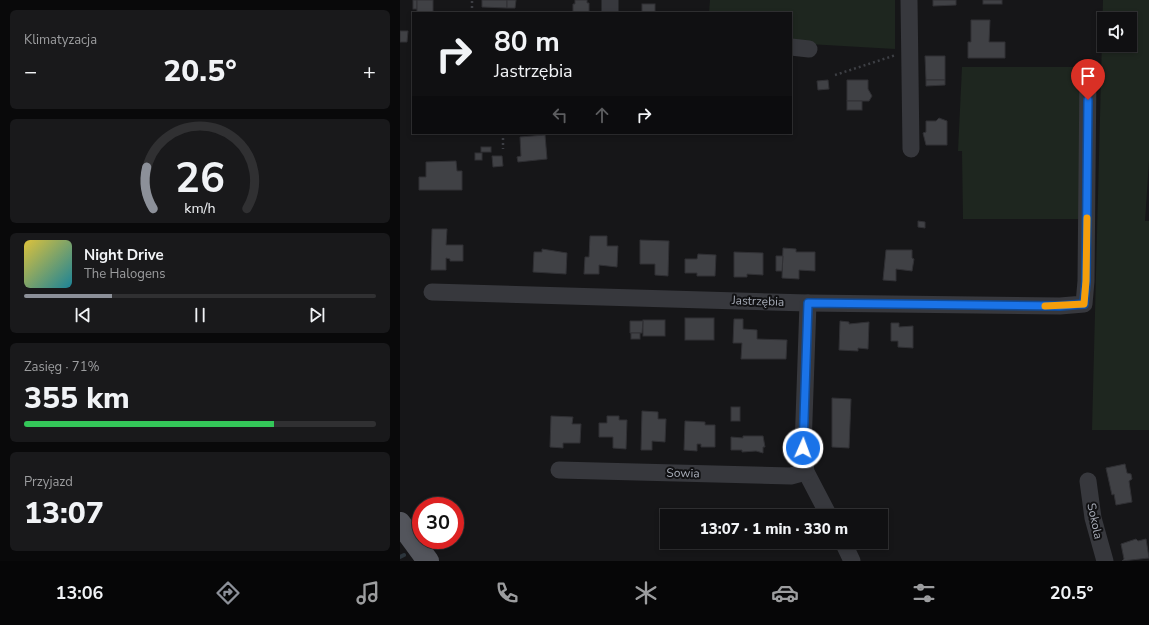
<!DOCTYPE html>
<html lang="pl">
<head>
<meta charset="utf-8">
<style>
	:root { --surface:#101012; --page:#19191b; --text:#f1f3f6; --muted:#9c9d9f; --line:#303032; --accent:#8c9099 }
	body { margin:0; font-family:"Nunito Sans",sans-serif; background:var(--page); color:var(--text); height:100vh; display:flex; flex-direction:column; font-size:15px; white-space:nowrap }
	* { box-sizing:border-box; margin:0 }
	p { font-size:13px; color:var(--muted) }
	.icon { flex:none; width:22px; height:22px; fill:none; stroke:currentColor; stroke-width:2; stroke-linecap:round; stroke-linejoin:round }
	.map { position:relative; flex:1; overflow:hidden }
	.panel { display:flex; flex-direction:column; gap:10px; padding:10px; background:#09090a; width:400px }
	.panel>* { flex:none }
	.guide { position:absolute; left:12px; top:12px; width:380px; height:122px; border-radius:0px; box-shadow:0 2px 6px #0003,0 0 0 1px var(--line); background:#101012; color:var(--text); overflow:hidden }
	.fabs { position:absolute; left:697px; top:12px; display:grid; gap:8px }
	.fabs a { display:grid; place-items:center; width:40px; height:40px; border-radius:0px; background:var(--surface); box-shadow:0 2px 6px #0003,0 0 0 1px var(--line); font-size:20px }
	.speed { position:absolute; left:12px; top:497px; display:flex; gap:8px; font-size:20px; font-weight:700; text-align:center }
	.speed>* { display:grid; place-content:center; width:52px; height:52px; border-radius:50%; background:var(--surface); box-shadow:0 2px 6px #0003,0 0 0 1px var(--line); line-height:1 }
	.speed .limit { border:6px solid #d22; background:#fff; color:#111 }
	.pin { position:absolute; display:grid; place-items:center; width:34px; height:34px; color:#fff; margin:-41px -17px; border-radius:50% 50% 50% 0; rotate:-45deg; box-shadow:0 0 4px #0007 }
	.pin .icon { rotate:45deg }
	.me { position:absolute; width:44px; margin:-22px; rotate:2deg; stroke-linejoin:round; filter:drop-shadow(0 0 3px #0008) }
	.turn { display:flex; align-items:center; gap:14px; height:84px; padding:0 16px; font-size:18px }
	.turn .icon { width:52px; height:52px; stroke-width:2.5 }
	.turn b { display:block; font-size:28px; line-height:34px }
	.lanes { display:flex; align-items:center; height:38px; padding:0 16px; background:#0003; justify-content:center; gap:20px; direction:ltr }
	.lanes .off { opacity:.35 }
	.big { font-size:30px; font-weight:800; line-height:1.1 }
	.panel .tile { flex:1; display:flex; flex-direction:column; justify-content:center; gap:6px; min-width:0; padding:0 14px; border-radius:6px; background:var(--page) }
	.panel .dial { align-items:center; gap:0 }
	.dial svg { height:104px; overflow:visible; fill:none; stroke:var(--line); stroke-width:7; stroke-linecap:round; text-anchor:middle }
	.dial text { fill:var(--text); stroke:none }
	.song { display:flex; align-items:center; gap:12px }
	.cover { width:48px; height:48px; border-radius:6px; background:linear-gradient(135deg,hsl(50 70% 55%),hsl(190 70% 35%)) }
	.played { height:4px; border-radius:2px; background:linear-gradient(90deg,var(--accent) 25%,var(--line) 25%) }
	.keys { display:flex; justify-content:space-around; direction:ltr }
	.heat { display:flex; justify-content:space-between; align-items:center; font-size:22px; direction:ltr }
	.charge { height:6px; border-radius:3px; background:linear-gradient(90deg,#34c759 71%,var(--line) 0) }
	.trip { position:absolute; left:260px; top:509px; width:228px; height:40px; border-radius:0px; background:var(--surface); box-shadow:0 2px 6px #0003,0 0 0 1px var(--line); font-weight:800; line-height:40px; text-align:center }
	.menu { display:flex; height:64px; justify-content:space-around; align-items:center; background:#060607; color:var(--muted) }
	.menu .icon { width:28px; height:28px }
	.menu .active { color:var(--accent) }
	.menu b { font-size:18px; color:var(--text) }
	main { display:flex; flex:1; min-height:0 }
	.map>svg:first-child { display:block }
</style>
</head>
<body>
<main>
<section class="panel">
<div class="tile"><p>Klimatyzacja</p>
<div class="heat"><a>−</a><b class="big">20.5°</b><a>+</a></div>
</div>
<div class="tile dial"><svg viewBox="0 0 100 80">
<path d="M14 69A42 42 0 1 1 86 69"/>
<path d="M14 69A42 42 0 0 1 9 37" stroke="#8c9099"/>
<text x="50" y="56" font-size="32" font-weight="700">26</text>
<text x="50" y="72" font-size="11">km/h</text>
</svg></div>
<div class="tile">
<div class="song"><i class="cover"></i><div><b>Night Drive</b><p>The Halogens</p></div></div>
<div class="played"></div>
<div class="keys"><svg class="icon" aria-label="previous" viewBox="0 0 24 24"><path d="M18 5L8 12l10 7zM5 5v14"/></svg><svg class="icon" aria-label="pause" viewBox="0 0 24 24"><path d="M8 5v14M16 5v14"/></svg><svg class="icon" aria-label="next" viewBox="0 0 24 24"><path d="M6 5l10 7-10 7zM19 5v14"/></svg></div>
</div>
<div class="tile"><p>Zasięg · 71%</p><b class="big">355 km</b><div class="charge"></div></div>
<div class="tile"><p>Przyjazd</p><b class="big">13:07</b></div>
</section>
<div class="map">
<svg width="749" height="561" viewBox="0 0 749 561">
	<rect width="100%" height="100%" fill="#161618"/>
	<g fill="#1e261f" fill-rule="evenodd">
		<polygon points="310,0 495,0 495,49 391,43 391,13 309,13"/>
		<path d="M703,0H749V161L745,221H749V430H692ZM704,19H730V45H704Z"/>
		<polygon points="562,67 675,67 683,82 680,219 563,219 562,151 558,151"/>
	</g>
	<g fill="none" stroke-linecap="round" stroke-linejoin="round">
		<polyline stroke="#2c353c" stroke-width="4" points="0,557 4,555"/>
	</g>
	<g fill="#404145" stroke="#303034">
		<rect x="13" y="0" width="4" height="9"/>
		<rect x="17" y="0" width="16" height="13"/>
		<polygon points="82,0 107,0 107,8 82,7"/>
		<polygon points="107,0 116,0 115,8 107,8"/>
		<polygon points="175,0 187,0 187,3 189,3 189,13 173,13 173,4 175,4"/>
		<polygon points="533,0 556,0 556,5 533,6"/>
		<rect x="583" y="0" width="19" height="4"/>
		<rect x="242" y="4" width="13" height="9"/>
		<polygon points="571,20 590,20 589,42 605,42 605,58 568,58 568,42 571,42"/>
		<polygon points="0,31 8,31 7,42 0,42"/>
		<polygon points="525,56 545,56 545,80 526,80"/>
		<polygon points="428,80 429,89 418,90 417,81"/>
		<polygon points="447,80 468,80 468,89 472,96 469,101 447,101"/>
		<polygon points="526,80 545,80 545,85 526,86"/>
		<rect x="447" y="101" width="15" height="9"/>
		<polygon points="539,118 547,121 547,145 526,145 523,133 526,132 526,121 536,121"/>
		<polygon points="145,135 147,159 118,162 117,157 121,156 120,137"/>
		<rect x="81" y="147" width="10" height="5"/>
		<rect x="75" y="153" width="7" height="7"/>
		<polygon points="92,156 102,156 103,166 93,167"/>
		<polygon points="56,161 57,171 62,171 62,190 19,190 19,177 26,177 26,162"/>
		<polygon points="518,221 525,222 525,228 518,227"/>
		<polygon points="32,229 47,229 46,245 63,245 63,261 50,261 50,259 46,258 46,270 31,270"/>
		<polygon points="190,236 207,236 207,246 218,246 217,267 199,265 199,274 184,274 185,257 189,257"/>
		<polygon points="240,240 269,241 268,276 255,275 255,264 240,264"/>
		<polygon points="383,248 396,249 396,252 415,252 415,271 399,270 399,279 382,278"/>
		<polygon points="142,249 167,253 166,274 133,272 134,252 142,252"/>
		<polygon points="486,250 512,250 512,258 514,259 512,271 496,269 496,281 483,280"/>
		<polygon points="334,252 363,253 363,275 347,274 347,277 334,277"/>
		<polygon points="298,254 316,255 315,276 297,276 297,273 285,273 285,259 297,259"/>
		<polygon points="376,256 383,256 382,271 376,271"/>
		<rect x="285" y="318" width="29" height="22"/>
		<polygon points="334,319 343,319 343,329 357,330 357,339 387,340 386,359 341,359 342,343 333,343"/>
		<rect x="243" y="320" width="22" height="16"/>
		<polygon points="230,321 243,321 242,333 230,333"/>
		<polygon points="440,321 449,322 449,324 469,322 468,349 458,348 458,351 439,350"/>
		<polygon points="491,323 499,323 499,327 513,326 513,348 498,347 498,341 491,341"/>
		<rect x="231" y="333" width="9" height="6"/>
		<polygon points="432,398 451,399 449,448 432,447"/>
		<rect x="331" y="407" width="9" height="14"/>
		<polygon points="242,411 258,412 258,419 266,419 265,442 252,441 252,450 241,450"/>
		<polygon points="151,416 173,417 172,424 181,424 180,443 163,443 163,448 150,447"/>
		<polygon points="207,416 219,416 219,420 227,420 226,449 213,448 213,437 199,437 199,423 207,423"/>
		<polygon points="285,421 305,422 305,425 315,425 315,447 301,447 301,444 297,444 297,451 284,450"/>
		<polygon points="343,436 363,436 365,447 363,447 363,453 356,451 342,452 342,450 331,450 331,437 343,438"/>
		<polygon points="725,464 727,473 731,474 732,479 729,481 732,502 716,505 714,494 712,495 706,468"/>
		<polygon points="736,539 738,541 746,539 749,558 722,561 724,559 721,544"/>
	</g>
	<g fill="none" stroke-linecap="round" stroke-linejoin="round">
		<g stroke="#3d3f44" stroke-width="2.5" stroke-dasharray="2 3" stroke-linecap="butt">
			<polyline points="72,13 72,0"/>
			<polyline points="435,75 496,55"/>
			<polyline points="103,133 103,149"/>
		</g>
		<g stroke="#37383d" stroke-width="17">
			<polyline points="210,0 210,13"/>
			<polyline points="509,0 511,149"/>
			<polyline points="391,47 409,49"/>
			<polyline points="32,292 408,303 660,306 684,304 686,281 688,70"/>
			<polyline points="408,303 403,448 406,472 429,516"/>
			<polyline points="159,470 391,476 406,472"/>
			<polyline points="688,481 693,518 705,561"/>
			<polyline points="443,542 452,561"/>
		</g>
		<polyline stroke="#53555c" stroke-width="22" points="0,523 28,561"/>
	</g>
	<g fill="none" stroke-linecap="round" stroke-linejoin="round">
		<g stroke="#114b97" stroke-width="10">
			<polyline id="route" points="403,448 408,303 660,306 684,304 686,281 688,100"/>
		</g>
		<use href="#route" stroke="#1a73e8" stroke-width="7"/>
		<polyline stroke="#f59e0b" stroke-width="7" points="645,306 684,304 686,281 687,218"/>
	</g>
	<g text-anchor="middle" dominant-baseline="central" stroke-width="4" stroke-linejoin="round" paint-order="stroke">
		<g font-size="12" fill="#a8adb8" stroke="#111113">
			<text transform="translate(358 301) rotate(2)">Jastrzębia</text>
			<text transform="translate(283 473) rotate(1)">Sowia</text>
			<text transform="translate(695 521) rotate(78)">Sokola</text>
		</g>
	</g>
</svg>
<div class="fabs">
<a><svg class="icon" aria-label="sound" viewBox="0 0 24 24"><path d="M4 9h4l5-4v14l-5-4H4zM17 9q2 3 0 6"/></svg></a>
</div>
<div class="speed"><div class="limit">30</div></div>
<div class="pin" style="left:688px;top:100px;background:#d93025"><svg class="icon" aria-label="arrive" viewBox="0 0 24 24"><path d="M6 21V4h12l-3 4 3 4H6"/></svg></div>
<svg class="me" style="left:403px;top:448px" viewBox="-20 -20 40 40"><circle r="17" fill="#1a73e8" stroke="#fff" stroke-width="3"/><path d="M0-11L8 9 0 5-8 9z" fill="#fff"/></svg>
<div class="trip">13:07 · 1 min · 330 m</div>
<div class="guide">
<div class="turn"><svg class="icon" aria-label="right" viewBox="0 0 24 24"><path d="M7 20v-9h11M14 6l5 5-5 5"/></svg><div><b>80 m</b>Jastrzębia</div></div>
<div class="lanes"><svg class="icon off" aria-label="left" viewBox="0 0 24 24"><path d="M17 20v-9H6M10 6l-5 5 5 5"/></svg><svg class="icon off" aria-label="ahead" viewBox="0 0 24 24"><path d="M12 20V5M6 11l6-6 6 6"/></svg><svg class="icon" aria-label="right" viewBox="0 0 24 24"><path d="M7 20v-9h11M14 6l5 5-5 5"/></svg></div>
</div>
</div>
</main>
<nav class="menu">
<b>13:06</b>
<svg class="icon active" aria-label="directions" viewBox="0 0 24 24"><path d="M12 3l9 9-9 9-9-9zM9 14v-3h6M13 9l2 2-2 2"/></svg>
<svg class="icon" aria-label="music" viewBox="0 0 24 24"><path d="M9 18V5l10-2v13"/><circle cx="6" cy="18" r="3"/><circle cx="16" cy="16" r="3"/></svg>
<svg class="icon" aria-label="phone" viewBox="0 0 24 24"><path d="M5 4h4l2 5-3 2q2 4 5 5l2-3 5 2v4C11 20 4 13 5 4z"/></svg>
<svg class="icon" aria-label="climate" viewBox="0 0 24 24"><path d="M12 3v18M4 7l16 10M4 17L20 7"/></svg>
<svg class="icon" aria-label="car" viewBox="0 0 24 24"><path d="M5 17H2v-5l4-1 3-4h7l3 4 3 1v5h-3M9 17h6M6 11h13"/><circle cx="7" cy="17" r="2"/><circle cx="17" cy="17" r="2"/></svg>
<svg class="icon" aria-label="filters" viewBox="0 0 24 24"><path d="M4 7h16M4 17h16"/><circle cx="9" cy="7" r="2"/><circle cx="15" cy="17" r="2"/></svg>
<b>20.5°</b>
</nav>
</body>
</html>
